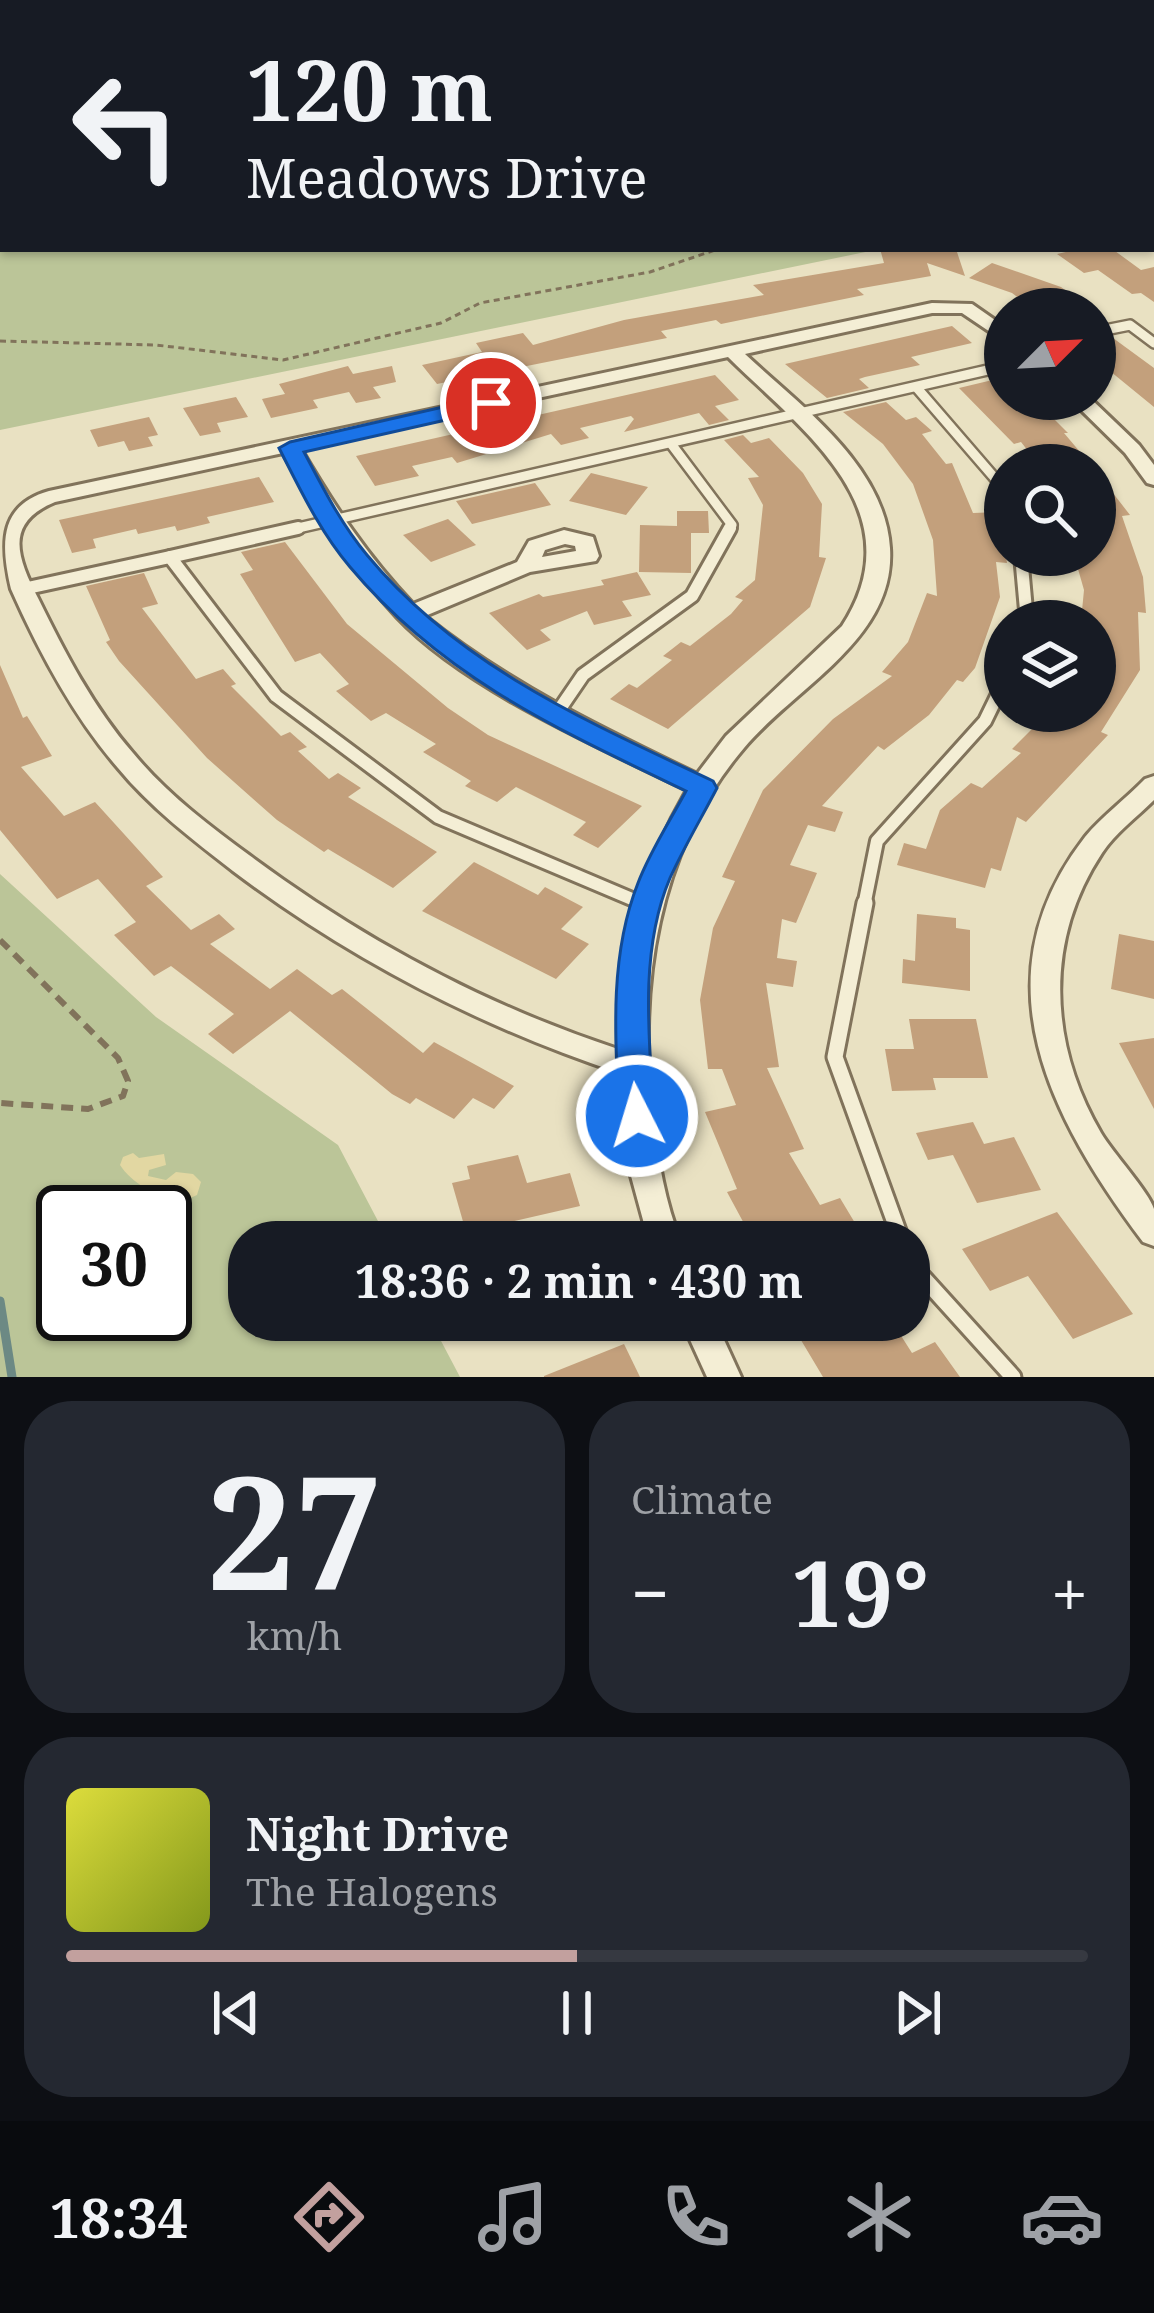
<!DOCTYPE html>
<html lang="en">
<head>
<meta charset="utf-8">
<style>
	:root { --surface:#171b24; --page:#242831; --text:#f1f3f6; --muted:#9ea1a6; --line:#363941; --accent:#c2a09e }
	body { margin:0; font-family:"Noto Serif",serif; background:var(--page); color:var(--text); height:100vh; display:flex; flex-direction:column; font-size:45px; white-space:nowrap }
	* { box-sizing:border-box; margin:0 }
	p { font-size:39px; color:var(--muted) }
	.icon { flex:none; width:66px; height:66px; fill:none; stroke:currentColor; stroke-width:2; stroke-linecap:round; stroke-linejoin:round }
	.map { position:relative; height:1377px; overflow:hidden }
	.side { display:flex; flex-direction:column; gap:24px; padding:24px; background:#0d0f14; flex:1 }
	.side>* { flex:none }
	.banner { position:absolute; left:0px; top:0px; width:1155px; height:252px; box-shadow:0 3px 9px #0004; background:#171b24; color:var(--text); overflow:hidden }
	.needle { width:78px; rotate:66deg }
	.tools { position:absolute; left:984px; top:288px; display:grid; gap:24px }
	.tools a { display:grid; place-items:center; width:132px; height:132px; border-radius:50%; background:var(--surface); box-shadow:0 3px 9px #0004; font-size:60px }
	.speed { position:absolute; left:36px; top:1185px; display:flex; gap:24px; font-size:60px; font-weight:700; text-align:center }
	.speed>* { display:grid; place-content:center; width:156px; height:156px; border-radius:50%; background:var(--surface); box-shadow:0 3px 9px #0004; line-height:1 }
	.speed .limit { border:6px solid #111; border-radius:18px; background:#fff; color:#111 }
	.pin { position:absolute; display:grid; place-items:center; width:102px; height:102px; color:#fff; margin:-51px; border:6px solid #fff; border-radius:50%; box-shadow:0 3px 12px #0007 }
	.me { position:absolute; width:132px; margin:-66px; rotate:355deg; stroke-linejoin:round; filter:drop-shadow(0 0 9px #0008) }
	.turn { display:flex; align-items:center; gap:42px; height:252px; padding:0 48px; font-size:54px }
	.turn .icon { width:156px; height:156px; stroke-width:2.5 }
	.turn b { display:block; font-size:84px; line-height:102px }
	.big { font-size:90px; font-weight:700; line-height:1.1 }
	.side .tile { flex:1; display:flex; flex-direction:column; justify-content:center; gap:18px; min-width:0; padding:0 42px; border-radius:48px; background:var(--page) }
	.side .dial { align-items:center; gap:0 }
	.dial b { font-size:156px; line-height:1 }
	.song { display:flex; align-items:center; gap:36px }
	.cover { width:144px; height:144px; border-radius:18px; background:linear-gradient(135deg,hsl(60 70% 55%),hsl(70 70% 35%)) }
	.played { height:12px; border-radius:6px; background:linear-gradient(90deg,var(--accent) 50%,var(--line) 50%) }
	.keys { display:flex; justify-content:space-around; direction:ltr }
	.heat { display:flex; justify-content:space-between; align-items:center; font-size:66px; direction:ltr }
	.side .tiles { flex:1; display:grid; gap:24px; grid-template-columns:1fr 1fr }
	.tile:last-child { grid-column:span 2 }
	.trip { position:absolute; left:228px; top:1221px; width:702px; height:120px; border-radius:48px; background:var(--surface); box-shadow:0 3px 9px #0004; font-weight:700; line-height:120px; text-align:center }
	.menu { display:flex; height:192px; justify-content:space-around; align-items:center; background:#090b0e; color:var(--muted) }
	.menu .icon { width:84px; height:84px }
	.menu .selected { color:var(--accent) }
	.menu b { font-size:54px; color:var(--text) }
	.map>svg:first-child { display:block }
</style>
</head>
<body>
<div class="map">
<svg width="1154" height="1377" viewBox="0 0 1154 1377">
	<rect width="100%" height="100%" fill="#e9e1c2"/>
	<g fill="#bbc598" fill-rule="evenodd">
		<polygon points="0,0 1052,0 1063,3 3,3 3,249 880,249 0,430"/>
		<path d="M0,874L156,1017L338,1145L389,1242H249V1320H430L460,1377H0ZM63,1212H165V1314H63Z"/>
	</g>
	<path fill="#e2d7a2" d="M133,1153L139,1158L164,1154L166,1165L149,1170L148,1176L166,1180L176,1172L193,1174L201,1182L197,1195C173,1208 133,1186 120,1165L123,1157Z"/>
	<g fill="none" stroke-linecap="round" stroke-linejoin="round">
		<polyline stroke="#6c8984" stroke-width="9" points="0,1301 12,1377"/>
	</g>
	<g fill="#c3a07c">
		<polygon points="880,249 956,249 965,276 927,263 931,276 857,289 864,295 721,324 716,320 661,331 667,338 437,384 422,365 482,352 476,343 523,333 533,345 624,320 764,295 753,285 884,263"/>
		<polygon points="1079,249 1115,251 1141,270 1154,267 1154,302 1141,293 1132,294 1098,270 1084,273 1057,254"/>
		<polygon points="992,263 1061,287 1091,309 1033,309 1012,293 969,278"/>
		<polygon points="952,326 972,343 911,357 920,365 865,377 859,379 869,388 827,398 785,364"/>
		<polygon points="1113,338 1154,368 1154,407 1105,367 1095,370 1095,341"/>
		<polygon points="348,366 353,374 392,366 396,382 373,387 381,398 356,403 349,392 313,400 318,408 271,418 262,399 285,394 279,384"/>
		<polygon points="715,375 739,400 715,406 729,420 709,425 699,413 624,432 634,419 631,416 580,428 589,438 561,445 551,434 457,463 452,457 412,466 419,476 375,486 356,456"/>
		<polygon points="1005,377 1005,399 1028,399 1042,407 1068,433 1064,433 1091,465 1039,465 1021,442 1014,444 959,388"/>
		<polygon points="236,397 248,417 217,423 221,432 200,436 183,408"/>
		<polygon points="886,402 906,420 916,417 932,431 922,434 946,464 952,463 973,513 1000,512 1007,563 996,562 1000,597 975,668 963,682 957,680 929,715 884,750 878,746 822,806 843,812 835,832 808,825 790,865 817,873 796,923 782,919 777,958 797,961 793,987 766,983 779,1067 767,1068 804,1149 789,1153 820,1205 840,1198 858,1228 818,1242 754,1242 727,1192 737,1189 705,1112 736,1105 722,1069 708,1069 700,1000 713,928 735,881 722,877 763,790 833,719 892,676 882,672 908,642 927,593 937,596 933,540 913,484 883,444 843,412"/>
		<polygon points="149,417 158,435 148,437 153,446 129,451 124,441 98,447 90,430"/>
		<polygon points="743,435 751,443 769,438 803,473 822,504 819,557 826,558 810,607 668,729 610,699 629,684 637,688 672,660 663,656 681,642 690,646 731,614 743,600 735,597 755,580 763,505 748,478 759,477 724,440"/>
		<polygon points="1095,470 1130,515 1122,516 1143,577 1146,613 1138,612 1140,670 1101,732 1108,735 1026,822 1017,817 1001,871 991,868 985,888 897,865 904,843 926,849 940,810 971,783 982,788 1021,753 1012,749 1050,711 1095,711 1095,621 1081,621 1084,590 1074,555 1095,555"/>
		<polygon points="591,473 648,487 626,515 569,501"/>
		<polygon points="259,477 274,502 207,517 210,523 177,531 175,526 138,534 136,529 93,539 96,548 72,553 59,520"/>
		<polygon points="535,483 551,505 472,524 456,501"/>
		<polygon points="677,511 708,511 709,533 691,533 691,573 639,572 640,525 677,526"/>
		<polygon points="448,519 476,545 431,562 403,535"/>
		<polygon points="285,542 347,624 448,708 488,735 642,806 598,848 573,835 586,822 516,787 497,802 465,786 471,781 423,752 436,744 386,713 371,721 336,691 349,684 320,653 295,662 240,574 253,570 241,552"/>
		<polygon points="637,572 651,595 622,601 632,616 594,625 587,611 540,630 551,640 527,650 489,613 539,594 543,597 604,585 601,580"/>
		<polygon points="144,573 158,604 142,608 196,679 223,669 236,684 231,686 281,736 290,732 307,747 298,751 329,779 338,773 361,788 348,797 437,852 393,888 328,849 324,852 277,820 207,758 119,661 106,642 110,640 86,586"/>
		<polygon points="0,665 23,718 27,716 52,756 21,767 64,816 95,802 163,877 146,886 191,930 219,914 235,929 210,944 270,989 297,969 332,995 342,989 423,1053 434,1042 514,1086 494,1109 473,1098 454,1119 416,1098 410,1104 392,1094 290,1011 233,1054 208,1034 234,1014 171,966 154,976 114,935 136,922 98,879 57,899 0,830"/>
		<polygon points="474,862 538,895 545,887 583,907 561,929 589,944 556,979 422,911"/>
		<polygon points="917,914 956,918 956,928 970,930 970,991 902,983 903,959 915,961"/>
		<polygon points="1119,934 1154,941 1154,999 1111,989"/>
		<polygon points="909,1019 976,1019 988,1078 933,1078 936,1090 892,1091 885,1049 914,1049"/>
		<polygon points="1154,1038 1154,1109 1119,1043"/>
		<polygon points="973,1122 984,1144 1014,1137 1041,1190 977,1203 953,1155 928,1160 916,1133"/>
		<polygon points="518,1155 527,1183 570,1173 580,1206 466,1232 452,1183 470,1179 467,1166"/>
		<polygon points="1057,1212 1133,1314 1073,1339 1028,1276 990,1291 962,1249"/>
		<polygon points="789,1320 891,1320 912,1353 935,1342 960,1377 823,1377"/>
		<polygon points="624,1344 640,1377 544,1377 544,1376"/>
	</g>
	<g fill="none" stroke-linecap="round" stroke-linejoin="round">
		<g stroke="#81735b" stroke-width="14">
			<g id="service-far2">
				<polyline points="1095,332 1130,325 1154,343"/>
				<polyline points="917,388 1005,490"/>
				<polyline points="672,445 732,525 728,531"/>
				<polyline points="285,531 1005,366"/>
			</g>
		</g>
		<g stroke="#81735b" stroke-width="18">
			<g id="service-far1">
				<polyline points="1021,555 1027,621"/>
				<polyline points="170,557 298,528"/>
				<polyline points="23,589 170,557 276,696 438,817 646,905"/>
				<polyline points="555,716 583,675 692,596 730,528"/>
				<polyline points="864,906 877,841 985,721 1005,680"/>
			</g>
		</g>
		<g stroke="#81735b" stroke-width="21">
			<g id="service">
				<polyline points="640,903 646,905"/>
				<polyline points="865,903 835,1057 902,1242"/>
				<polyline points="909,1262 1013,1377"/>
			</g>
		</g>
		<g stroke="#81735b" stroke-width="6">
			<g id="minor">
				<path d="M932,303L972,304L1005,327V342L962,313H932L745,354C799,405 885,465 890,548C896,639 795,687 744,748C657,850 637,987 653,1117C658,1160 665,1202 681,1242H649L631,1176L619,1073C479,1026 351,960 233,871C193,840 151,808 118,768C73,716 39,652 11,589C0,542 0,505 49,491ZM728,357C802,430 917,511 842,626L726,736L697,774C601,728 508,683 425,616L530,572L596,561L599,556L593,537L564,530L529,541L517,562L413,604C368,557 334,506 301,449ZM283,453C316,511 353,570 397,617C465,689 597,746 687,790C641,870 615,956 618,1049C484,1005 362,939 249,855C208,825 166,793 133,753C93,707 65,653 38,598C17,557 4,523 55,502ZM565,544L575,546L576,551L542,557L545,550Z"/>
				<polygon points="1070,399 1091,399 1139,445 1154,465 1154,485 1147,483 1125,453"/>
				<path d="M1154,776V800C1137,817 1115,833 1102,853C1044,941 1049,1044 1101,1133C1112,1152 1149,1192 1154,1209C1154,1219 1154,1235 1154,1246L1143,1242C1051,1119 975,979 1085,837C1102,816 1126,799 1145,779Z"/>
				<polygon points="681,1320 715,1320 741,1377 707,1377"/>
			</g>
		</g>
		<g stroke="#81735b" stroke-width="3" stroke-dasharray="6 4.5" stroke-linecap="butt">
			<polyline points="566,3 576,0"/>
			<polyline points="0,341 156,345 283,360 441,323 480,303 650,272 718,249"/>
		</g>
		<polyline stroke="#81735b" stroke-width="6" stroke-dasharray="12 8" stroke-linecap="butt" points="0,940 118,1058 128,1081 123,1096 88,1109 0,1103"/>
		<use href="#service-far2" stroke="#f4eed5" stroke-width="9"/>
		<use href="#service-far1" stroke="#f4eed5" stroke-width="12"/>
		<use href="#service" stroke="#f4eed5" stroke-width="15"/>
		<use href="#minor" fill="#f4eed5" fill-rule="evenodd"/>
	</g>
	<path fill="#1a73e8" stroke="#114b97" stroke-width="3" d="M491,396L499,398V408L304,452C323,488 341,524 367,555C459,666 586,721 713,781L717,788C702,817 684,847 670,878C639,951 649,1039 654,1116L649,1126L637,1130L624,1126L619,1116C615,1039 609,956 638,883C650,851 670,821 686,791C559,730 443,678 350,567C320,532 300,489 279,448L290,442Z"/>
</svg>
<div class="tools">
<a><svg class="needle" viewBox="-14 -14 28 28"><path d="M0-13l5 13h-10z" fill="#e53935"/><path d="M0 13l5-13h-10z" fill="#9ea1a6"/></svg></a>
<a><svg class="icon" aria-label="search" viewBox="0 0 24 24"><circle cx="10" cy="10" r="6"/><path d="M15 15l6 6"/></svg></a>
<a><svg class="icon" aria-label="layers" viewBox="0 0 24 24"><path d="M12 4l9 5-9 5-9-5zM3 14l9 5 9-5"/></svg></a>
</div>
<div class="speed"><div class="limit">30</div></div>
<div class="pin" style="left:491px;top:403px;background:#d93025"><svg class="icon" aria-label="arrive" viewBox="0 0 24 24"><path d="M6 21V4h12l-3 4 3 4H6"/></svg></div>
<svg class="me" style="left:637px;top:1116px" viewBox="-20 -20 40 40"><circle r="17" fill="#1a73e8" stroke="#fff" stroke-width="3"/><path d="M0-11L8 9 0 5-8 9z" fill="#fff"/></svg>
<div class="trip">18:36 · 2 min · 430 m</div>
<div class="banner">
<div class="turn"><svg class="icon" aria-label="left" viewBox="0 0 24 24"><path d="M17 20v-9H6M10 6l-5 5 5 5"/></svg><div><b>120 m</b>Meadows Drive</div></div>
</div>
</div>
<section class="side">
<div class="tiles">
<div class="tile dial"><b>27</b><p>km/h</p></div>
<div class="tile"><p>Climate</p>
<div class="heat"><a>−</a><b class="big">19°</b><a>+</a></div>
</div>
<div class="tile">
<div class="song"><i class="cover"></i><div><b>Night Drive</b><p>The Halogens</p></div></div>
<div class="played"></div>
<div class="keys"><svg class="icon" aria-label="previous" viewBox="0 0 24 24"><path d="M18 5L8 12l10 7zM5 5v14"/></svg><svg class="icon" aria-label="pause" viewBox="0 0 24 24"><path d="M8 5v14M16 5v14"/></svg><svg class="icon" aria-label="next" viewBox="0 0 24 24"><path d="M6 5l10 7-10 7zM19 5v14"/></svg></div>
</div>
</div>
</section>
<nav class="menu">
<b>18:34</b>
<svg class="icon selected" aria-label="directions" viewBox="0 0 24 24"><path d="M12 3l9 9-9 9-9-9zM9 14v-3h6M13 9l2 2-2 2"/></svg>
<svg class="icon" aria-label="music" viewBox="0 0 24 24"><path d="M9 18V5l10-2v13"/><circle cx="6" cy="18" r="3"/><circle cx="16" cy="16" r="3"/></svg>
<svg class="icon" aria-label="phone" viewBox="0 0 24 24"><path d="M5 4h4l2 5-3 2q2 4 5 5l2-3 5 2v4C11 20 4 13 5 4z"/></svg>
<svg class="icon" aria-label="climate" viewBox="0 0 24 24"><path d="M12 3v18M4 7l16 10M4 17L20 7"/></svg>
<svg class="icon" aria-label="car" viewBox="0 0 24 24"><path d="M5 17H2v-5l4-1 3-4h7l3 4 3 1v5h-3M9 17h6M6 11h13"/><circle cx="7" cy="17" r="2"/><circle cx="17" cy="17" r="2"/></svg>
</nav>
</body>
</html>
